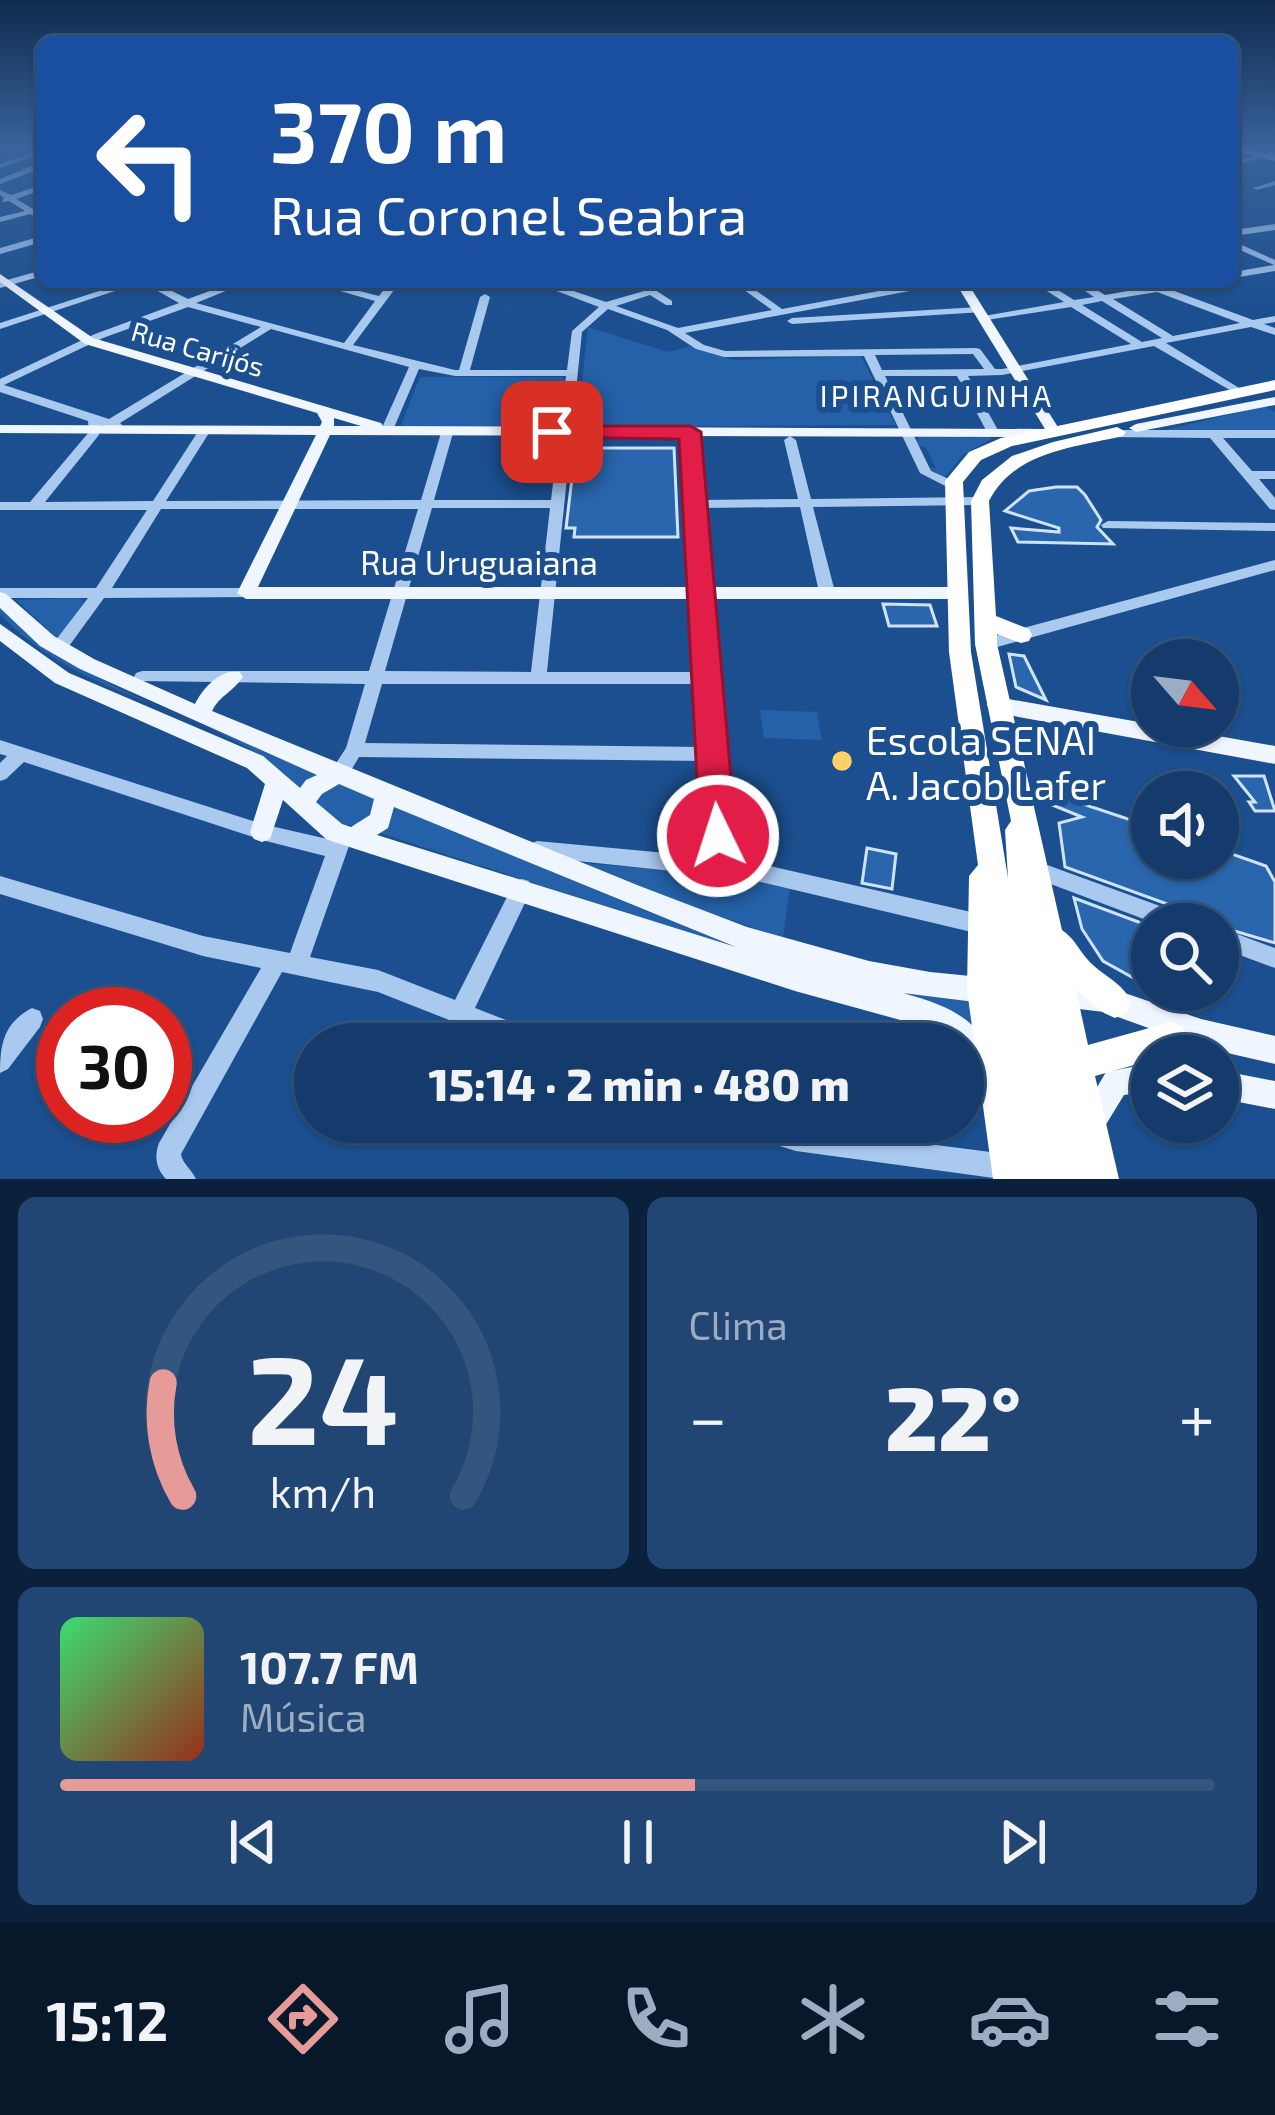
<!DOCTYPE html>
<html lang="pt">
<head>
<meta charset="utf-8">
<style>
	:root { --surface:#143b6b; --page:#214673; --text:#f1f3f6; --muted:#9dadc1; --line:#33557e; --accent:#e69b98 }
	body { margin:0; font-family:"Exo 2",sans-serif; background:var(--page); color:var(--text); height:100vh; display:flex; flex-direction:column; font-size:45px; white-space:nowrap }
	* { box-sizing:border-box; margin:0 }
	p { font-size:39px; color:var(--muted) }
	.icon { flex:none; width:66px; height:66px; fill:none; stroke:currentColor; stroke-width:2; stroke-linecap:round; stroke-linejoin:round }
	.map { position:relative; height:1179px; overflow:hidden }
	.drawer { display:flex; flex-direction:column; gap:18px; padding:18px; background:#0b203b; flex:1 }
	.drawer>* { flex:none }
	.hud { position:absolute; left:36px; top:36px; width:1203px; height:252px; border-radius:18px; box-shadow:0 3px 9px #0004,0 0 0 3px var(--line); background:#1a4fa0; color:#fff; overflow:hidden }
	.needle { width:78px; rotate:118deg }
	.controls { position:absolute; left:1131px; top:639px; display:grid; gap:24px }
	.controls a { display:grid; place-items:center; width:108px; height:108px; border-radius:50%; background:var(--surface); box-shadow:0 3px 9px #0004,0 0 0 3px var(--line); font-size:60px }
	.speed { position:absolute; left:36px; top:987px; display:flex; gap:24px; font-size:60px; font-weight:700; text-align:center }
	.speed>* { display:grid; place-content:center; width:156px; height:156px; border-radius:50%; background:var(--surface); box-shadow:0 3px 9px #0004,0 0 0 3px var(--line); line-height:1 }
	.speed .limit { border:18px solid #d22; background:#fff; color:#111 }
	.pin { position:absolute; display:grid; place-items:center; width:102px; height:102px; color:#fff; margin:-51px; border-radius:24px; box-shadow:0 6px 18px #0006 }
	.me { position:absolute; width:132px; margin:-66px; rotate:356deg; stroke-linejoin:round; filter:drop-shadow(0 0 9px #0008) }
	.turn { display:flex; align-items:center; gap:42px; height:252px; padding:0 36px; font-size:54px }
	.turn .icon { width:156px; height:156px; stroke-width:2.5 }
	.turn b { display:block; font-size:84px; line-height:102px }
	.big { font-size:90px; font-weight:800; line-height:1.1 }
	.drawer .widget { flex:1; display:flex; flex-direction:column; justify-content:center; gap:18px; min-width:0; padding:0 42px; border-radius:18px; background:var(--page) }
	.drawer .dial { align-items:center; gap:0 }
	.dial svg { height:312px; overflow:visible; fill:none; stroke:var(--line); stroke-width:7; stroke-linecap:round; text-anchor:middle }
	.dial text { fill:var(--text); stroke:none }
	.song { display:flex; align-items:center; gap:36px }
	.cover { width:144px; height:144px; border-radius:18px; background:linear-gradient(135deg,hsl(140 70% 55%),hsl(10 70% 35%)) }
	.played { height:12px; border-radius:6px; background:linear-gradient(90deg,var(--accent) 55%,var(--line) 55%) }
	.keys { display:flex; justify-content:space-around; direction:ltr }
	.heat { display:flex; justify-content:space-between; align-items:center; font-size:66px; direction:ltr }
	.drawer .tiles { flex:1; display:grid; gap:18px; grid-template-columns:1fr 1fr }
	.widget:last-child { grid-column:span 2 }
	.trip { position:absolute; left:294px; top:1023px; width:690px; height:120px; border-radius:60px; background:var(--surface); box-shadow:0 3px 9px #0004,0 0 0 3px var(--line); font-weight:800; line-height:120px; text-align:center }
	.menu { display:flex; height:192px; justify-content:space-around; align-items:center; background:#08182b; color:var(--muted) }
	.menu .icon { width:84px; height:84px }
	.menu .on { color:var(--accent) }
	.menu b { font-size:54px; color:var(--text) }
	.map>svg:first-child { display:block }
</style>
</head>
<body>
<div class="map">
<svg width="1275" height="1179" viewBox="0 0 1275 1179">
	<rect width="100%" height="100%" fill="#1b4f8f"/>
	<g fill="#2461a8">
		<polygon points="588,327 668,352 690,346 734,360 861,356 896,425 577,427"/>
		<polygon points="420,377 562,377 564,379 560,408 536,409 533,427 407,427 401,425"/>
		<polygon points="1265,406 1275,412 1275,431 1165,430"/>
		<polygon points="926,436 989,437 991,439 963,455 944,478 931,473 928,467 936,469 926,448 917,444 918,437"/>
		<polygon points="79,598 84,601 64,633 56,637 16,600"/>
		<path d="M0,605C84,692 211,724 319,773L302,791C221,704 85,706 0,614Z"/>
		<polygon points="760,710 817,712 822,740 764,738"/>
		<polygon points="340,783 377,799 369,825 340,825 315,804 318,792"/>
		<polygon points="396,805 653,914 776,955 976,999 980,1039 764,958 380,833"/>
		<polygon points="583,863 735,876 790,888 783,938 653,894"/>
	</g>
	<g fill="#2a66ad" stroke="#cfe3fa" stroke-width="3">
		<polygon points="583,448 674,448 678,537 574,537 575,528 566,528 572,478 580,478"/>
		<polygon points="1056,487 1077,487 1085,495 1101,520 1097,527 1113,544 1018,542 1011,528 1059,532 1059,528 1005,511 1029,491"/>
		<polygon points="883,604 930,605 937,626 889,626"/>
		<polygon points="1009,654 1024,656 1046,700 1016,687"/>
		<polygon points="1234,776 1264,776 1275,811 1255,811 1249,802 1255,802"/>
		<polygon points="1044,791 1152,827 1152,858 1218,858 1218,849 1266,866 1275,882 1275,943 1197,920 1192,913 1065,867 1059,823 1082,817 1050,804"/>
		<polygon points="867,848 896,854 892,889 862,883"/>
		<polygon points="1074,898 1152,927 1148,986 1103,961 1082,929"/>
	</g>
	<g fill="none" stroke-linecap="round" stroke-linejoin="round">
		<g fill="#a9c9ee" fill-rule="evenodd">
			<polygon points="42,149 42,153 0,168 0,164"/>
			<polygon points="1275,151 1275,155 1233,165 1233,161"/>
			<polygon points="39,163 42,163 42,168 0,184 0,179"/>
			<polygon points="1275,181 1275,185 1257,190 1253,188"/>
			<polygon points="42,185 42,190 16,199 42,214 42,220 30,214 0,222 0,217 25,211 9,201 2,202 4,198 0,195 0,190 11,195"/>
			<polygon points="1275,224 1275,230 1233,236 1233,230"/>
			<polygon points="42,236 42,242 0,254 0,248"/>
			<polygon points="1233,241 1275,260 1275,271 1233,278 1233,272 1274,265 1233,247"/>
			<polygon points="42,270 42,276 0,288 0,282"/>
			<polygon points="127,282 142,282 0,329 0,323"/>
			<path d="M142,282H154L188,299L234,282H248L196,303L344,343L375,301L309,282H325L379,296L390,282H400L353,345L455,370H459L480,297L485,294L490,297L470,370H567L572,331L599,307L533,282H547L606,302L644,291L632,282H643L672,301V305H666L650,295L616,306L678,328L772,310L733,282H744L782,309L927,282H947L942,285L685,333L704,345L725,351L976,348L980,349L995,369H1002L1131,344L1071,307L980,321L979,319L984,316L1064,302L1033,282H1045L1074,300L1094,297L1072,282H1084L1105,295L1179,282H1200L1169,289L1253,320L1275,316V322L1264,324L1275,328V335L1251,327L1166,343L1244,391L1246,393L1240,396L1154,346L1002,375L968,376L999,432L993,436L987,432L957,376H885L931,471L958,483L960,486L953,490L920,473L864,356L724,357L696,349L667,330L608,309L582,332L547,672H698L684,432L686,429L690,428L696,432L701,500L798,499L784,440L790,436L796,440L811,499L980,497L987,501L980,505L813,507L835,592L827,597L819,592L800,507L702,508L729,859L748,861L980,914L987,917L991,924L987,931L980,934L748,879L530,856L527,850L530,844L537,841L709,857L704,761L359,757C352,768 346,784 332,779L329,774L346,748L365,684L136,681L134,677L136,673L142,671H369L418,509H161L112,588H246L254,593L251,597L104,598L64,653H52L50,649L52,645L88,598H0V588H96L147,510H0V502H30L89,432L88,421L0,392V379L95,334L179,303ZM1157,292L1240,323L1173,336L1113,299ZM1102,301L1162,338L1142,342L1082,305ZM188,307L261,327L109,419L4,385L103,338ZM271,329L409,367L381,430L387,434L393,430L419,369L455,376H566L551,500H434L453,433L447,429L441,433L421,500L166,501L209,433L203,429L199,430L153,501L45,502L99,435L100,425L121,429L123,426L120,423ZM973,354L984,369L882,370L875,355ZM432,508H550L531,672L385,671ZM382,684H699L703,747L365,743Z"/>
			<polygon points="979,307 984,310 983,312 792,324 787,321 792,318"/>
			<polygon points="1112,430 1275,430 1275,438 1223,438 1252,471 1275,471 1275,479 1259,479 1275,498 1275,510 1270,509 1210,438 1108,437 1108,431"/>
			<polygon points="1108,521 1275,523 1275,531 1103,528 1101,525"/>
			<polygon points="1275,560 1275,570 986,650 980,648 978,644 980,640 986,638"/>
			<path d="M0,740L262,824L332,840L340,834L347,837L350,843L310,957L378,970L455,1000L515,881L522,879L529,881L532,888L475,1008L547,1036L551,1044H510L378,992L282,972L181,1154C182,1163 192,1170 196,1179H166C156,1168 154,1157 159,1143L261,968L203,956L0,894V876L203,936L290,953L325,856L262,840L24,762L6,779L0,781V763L7,756L0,754Z"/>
			<polygon points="1039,862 1190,917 1194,924 1157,924 1032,877 1029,871 1032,865"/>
			<polygon points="1218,927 1275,948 1275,968 1218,947"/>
			<path d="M32,1008L40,1011L43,1019L40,1027L8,1069L0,1073C0,1043 4,1023 32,1008Z"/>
			<polygon points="726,1122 780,1122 796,1127 1006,1154 1015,1158 1019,1167 1015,1176 1001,1179 796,1151 729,1131"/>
		</g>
		<g fill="#f0f6ff" fill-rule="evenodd">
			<polygon points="1233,147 1275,155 1275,161 1233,151"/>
			<path d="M0,274L93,338L381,423L383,426L1045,429L955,282H967L1061,432L1049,437L330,435L258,587H957L966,593L957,599H246L237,593L316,435L0,433V425L320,426L322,422L317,413L85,344L0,282ZM334,418L361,426H334Z"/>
			<polygon points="1275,397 1275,405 1136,432 1129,428 1136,424"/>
			<path d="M0,592L6,594L54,636L94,659L195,704C203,688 221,668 240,672L243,677C234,691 219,696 212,711L637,885L747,927L869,961L930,972L991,978L1000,982L1004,991L1000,1000L991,1004L903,993C952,1007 979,1018 1000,1068L996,1078L986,1082C971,1076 963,1060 963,1044H954L933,1029L795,991L334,842L326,839L283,800L270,839L262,842L254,839L250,832L265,784L247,768L55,683L0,641V624L69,673L263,756L300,788L306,780L317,775L80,669L40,646L0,608ZM339,784L374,799L370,815L351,827L342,824L316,802L322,794ZM394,807L736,947L377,835L388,828Z"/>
			<polygon points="997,697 1275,746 1275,764 997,713 990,711 987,705 990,699"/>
			<polygon points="1054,980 1104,986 1201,1019 1275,1036 1275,1064 1201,1047 1104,1012 1054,1006 1045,1002 1041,993 1045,984"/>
			<polygon points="1152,1063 1152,1091 1124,1095 1102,1131 1092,1136 1082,1131 1077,1121 1106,1072"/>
			<polygon points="1218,1070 1275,1081 1275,1109 1218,1098"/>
		</g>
		<path fill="#fff" fill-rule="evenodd" d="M1275,380V390L1012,446L981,460L963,482L971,652L1008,878L1005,830L1011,821L975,644L971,501L982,480L1012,456L1053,442L1117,427L1126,432L1123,436C1075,447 1013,452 989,501L996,616L1029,629L1032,635L1029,641L1021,643L997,634V644L1062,930C1074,938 1079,950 1088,960C1102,976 1123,982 1131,1002L1126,1013L1115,1018L1104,1013L1076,990L1088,1045L1171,1022L1182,1027L1187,1038L1182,1049L1165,1056H1152V1060L1095,1076L1119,1179H1056L1054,1169L1056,1179H993L967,990L969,876L978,865L949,652L945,481L969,452L1001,438Z"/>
	</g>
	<linearGradient id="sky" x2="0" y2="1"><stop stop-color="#0f2b4f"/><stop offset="0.47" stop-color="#39639b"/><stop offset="1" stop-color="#39639b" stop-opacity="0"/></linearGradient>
	<rect width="1275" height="312" fill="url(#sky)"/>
	<polygon fill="#e11d48" stroke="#92132f" stroke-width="3" points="552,426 690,426 701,432 736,836 730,847 718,851 705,847 700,836 679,439 544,437 541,432"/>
	<circle fill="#ffd166" stroke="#1b4f8f" stroke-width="4.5" cx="842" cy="761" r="12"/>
	<g text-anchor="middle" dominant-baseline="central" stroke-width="12" stroke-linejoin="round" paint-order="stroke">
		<g font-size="27" fill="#fff" stroke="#1b4f8f">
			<text transform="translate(198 348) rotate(16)">Rua Carijós</text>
		</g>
		<g font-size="30" letter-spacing="3" fill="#fff" stroke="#1b4f8f">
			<text x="937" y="395">IPIRANGUINHA</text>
		</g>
		<g font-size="33" fill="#fff" stroke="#1b4f8f">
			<text x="479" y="562">Rua Uruguaiana</text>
		</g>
		<g font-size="39" fill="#fff" stroke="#1b4f8f" text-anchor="start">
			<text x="866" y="739">Escola SENAI<tspan x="866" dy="45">A. Jacob Lafer</tspan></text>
		</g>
	</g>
</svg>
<div class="controls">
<a><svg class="needle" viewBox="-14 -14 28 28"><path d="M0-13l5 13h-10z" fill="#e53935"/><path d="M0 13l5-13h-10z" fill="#9dadc1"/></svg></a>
<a><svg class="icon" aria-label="sound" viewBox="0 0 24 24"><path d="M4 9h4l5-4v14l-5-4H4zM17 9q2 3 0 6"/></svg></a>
<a><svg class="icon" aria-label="search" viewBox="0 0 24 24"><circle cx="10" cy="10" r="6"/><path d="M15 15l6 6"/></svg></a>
<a><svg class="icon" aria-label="layers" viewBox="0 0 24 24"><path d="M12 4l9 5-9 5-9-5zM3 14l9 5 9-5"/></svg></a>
</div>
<div class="speed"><div class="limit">30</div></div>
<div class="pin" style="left:552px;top:432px;background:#d93025"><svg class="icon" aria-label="arrive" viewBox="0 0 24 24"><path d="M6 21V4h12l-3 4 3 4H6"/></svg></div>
<svg class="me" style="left:718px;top:836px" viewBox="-20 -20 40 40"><circle r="17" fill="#e11d48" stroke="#fff" stroke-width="3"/><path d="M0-11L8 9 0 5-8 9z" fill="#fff"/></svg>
<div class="trip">15:14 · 2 min · 480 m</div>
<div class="hud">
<div class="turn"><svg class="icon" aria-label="left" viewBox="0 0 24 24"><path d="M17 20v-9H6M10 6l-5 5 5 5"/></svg><div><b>370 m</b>Rua Coronel Seabra</div></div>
</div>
</div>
<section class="drawer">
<div class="tiles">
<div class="widget dial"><svg viewBox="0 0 100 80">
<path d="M14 69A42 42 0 1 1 86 69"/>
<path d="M14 69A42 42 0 0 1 9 40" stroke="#e69b98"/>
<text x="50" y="56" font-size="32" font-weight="700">24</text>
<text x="50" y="72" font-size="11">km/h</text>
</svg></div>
<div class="widget"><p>Clima</p>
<div class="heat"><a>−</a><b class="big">22°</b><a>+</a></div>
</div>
<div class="widget">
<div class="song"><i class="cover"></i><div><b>107.7 FM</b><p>Música</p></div></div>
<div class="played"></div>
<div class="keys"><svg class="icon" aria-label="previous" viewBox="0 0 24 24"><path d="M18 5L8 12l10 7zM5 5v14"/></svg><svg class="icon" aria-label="pause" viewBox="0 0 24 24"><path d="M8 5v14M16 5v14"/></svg><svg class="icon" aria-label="next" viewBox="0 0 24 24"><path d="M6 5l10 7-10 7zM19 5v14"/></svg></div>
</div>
</div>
</section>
<nav class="menu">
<b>15:12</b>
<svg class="icon on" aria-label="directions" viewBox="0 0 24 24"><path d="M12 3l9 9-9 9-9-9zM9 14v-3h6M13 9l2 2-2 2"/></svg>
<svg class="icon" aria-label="music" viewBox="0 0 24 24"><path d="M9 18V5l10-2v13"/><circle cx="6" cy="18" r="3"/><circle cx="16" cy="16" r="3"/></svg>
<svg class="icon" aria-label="phone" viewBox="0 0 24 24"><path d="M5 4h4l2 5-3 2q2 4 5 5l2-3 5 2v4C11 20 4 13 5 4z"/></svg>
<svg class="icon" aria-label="climate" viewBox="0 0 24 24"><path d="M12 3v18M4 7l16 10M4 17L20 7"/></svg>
<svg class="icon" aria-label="car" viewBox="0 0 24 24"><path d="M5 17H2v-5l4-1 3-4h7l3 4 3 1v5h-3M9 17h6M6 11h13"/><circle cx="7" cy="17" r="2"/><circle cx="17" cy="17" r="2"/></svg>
<svg class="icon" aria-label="filters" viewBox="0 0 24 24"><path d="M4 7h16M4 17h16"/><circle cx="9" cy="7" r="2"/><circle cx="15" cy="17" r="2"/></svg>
</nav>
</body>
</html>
